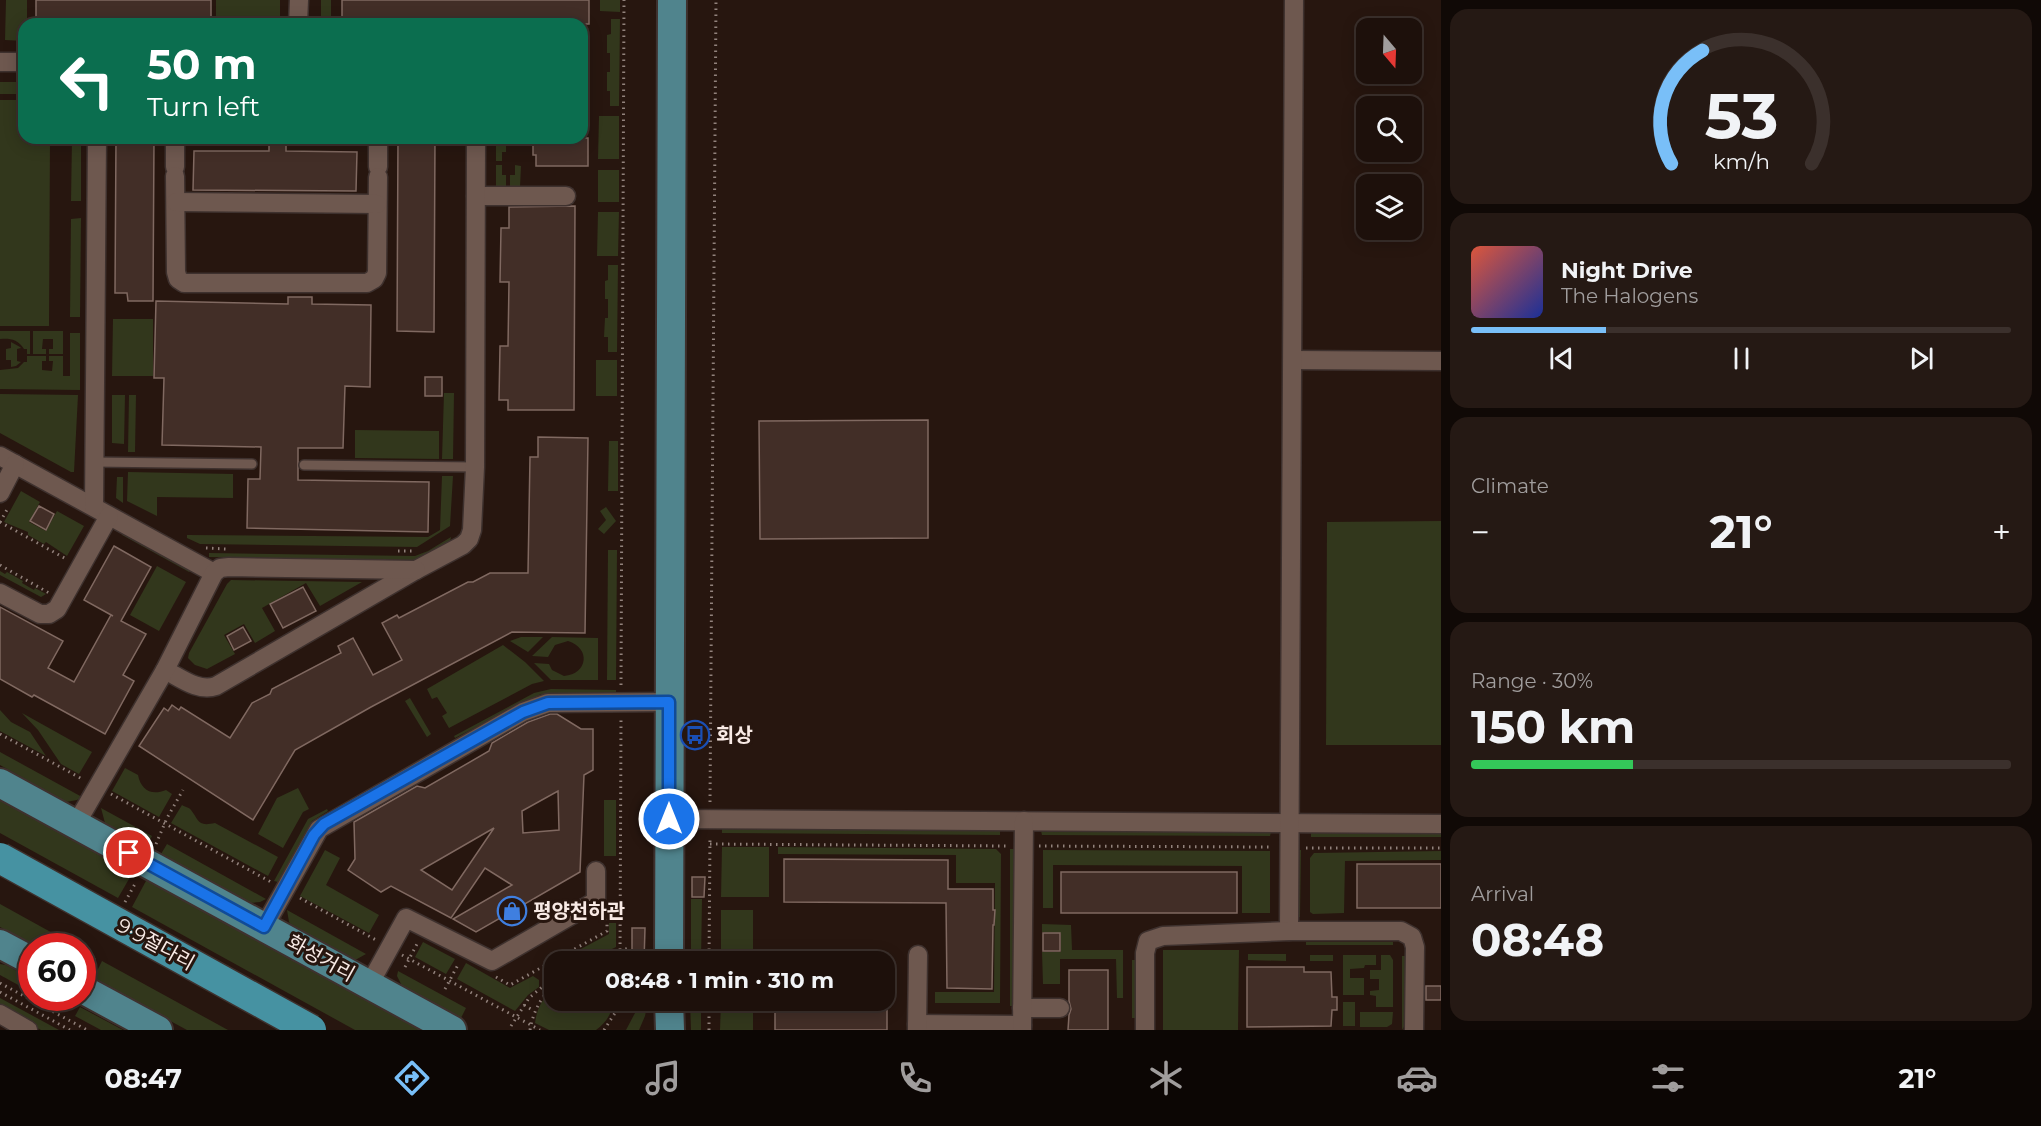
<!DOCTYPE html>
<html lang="en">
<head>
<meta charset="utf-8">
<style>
	:root { --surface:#1d100b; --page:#251914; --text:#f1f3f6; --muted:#a09d9d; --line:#3b302c; --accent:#79bff8 }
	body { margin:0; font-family:Montserrat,"Noto Sans KR",sans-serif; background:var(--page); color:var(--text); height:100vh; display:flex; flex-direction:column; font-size:22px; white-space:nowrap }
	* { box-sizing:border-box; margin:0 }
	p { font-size:20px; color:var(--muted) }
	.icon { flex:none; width:33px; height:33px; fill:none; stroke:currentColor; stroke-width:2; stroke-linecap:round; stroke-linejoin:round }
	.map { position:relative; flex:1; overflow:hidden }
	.sheet { display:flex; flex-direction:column; gap:9px; padding:9px; background:#100906; width:600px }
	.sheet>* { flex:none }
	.top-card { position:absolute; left:18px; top:18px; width:570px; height:126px; border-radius:18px; box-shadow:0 3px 15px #0003,0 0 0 2px var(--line); background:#0b6e4f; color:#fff; overflow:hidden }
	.needle { width:39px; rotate:161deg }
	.buttons { position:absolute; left:1356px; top:18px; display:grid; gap:12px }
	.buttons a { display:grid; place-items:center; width:66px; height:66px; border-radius:12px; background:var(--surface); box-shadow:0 3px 15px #0003,0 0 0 2px var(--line); font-size:30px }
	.speed { position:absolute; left:18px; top:933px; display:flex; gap:12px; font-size:30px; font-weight:700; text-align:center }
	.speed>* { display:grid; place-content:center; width:78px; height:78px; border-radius:50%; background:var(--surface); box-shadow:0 3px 15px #0003,0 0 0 2px var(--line); line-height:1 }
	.speed .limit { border:9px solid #d22; background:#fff; color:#111 }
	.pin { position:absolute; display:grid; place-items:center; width:51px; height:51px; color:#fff; margin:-26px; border:3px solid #fff; border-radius:50%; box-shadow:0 2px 6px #0007 }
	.me { position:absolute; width:66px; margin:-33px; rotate:0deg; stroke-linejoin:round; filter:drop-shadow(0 0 4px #0008) }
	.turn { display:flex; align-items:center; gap:21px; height:126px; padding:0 30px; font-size:27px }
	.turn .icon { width:78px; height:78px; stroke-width:2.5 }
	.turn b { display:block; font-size:42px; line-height:51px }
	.big { font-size:45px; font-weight:700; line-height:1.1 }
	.sheet .tile { flex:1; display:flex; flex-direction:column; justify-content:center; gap:9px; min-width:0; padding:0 21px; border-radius:18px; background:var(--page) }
	.sheet .dial { align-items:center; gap:0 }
	.dial svg { height:156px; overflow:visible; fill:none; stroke:var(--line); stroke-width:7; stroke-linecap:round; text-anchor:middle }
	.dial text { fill:var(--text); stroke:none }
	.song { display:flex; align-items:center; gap:18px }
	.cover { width:72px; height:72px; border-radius:9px; background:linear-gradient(135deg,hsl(10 70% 55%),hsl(230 70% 35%)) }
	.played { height:6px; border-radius:3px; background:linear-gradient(90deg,var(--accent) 25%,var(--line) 25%) }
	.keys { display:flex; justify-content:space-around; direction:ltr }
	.heat { display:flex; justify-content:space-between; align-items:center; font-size:33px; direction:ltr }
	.charge { height:9px; border-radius:4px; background:linear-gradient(90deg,#34c759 30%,var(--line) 0) }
	.trip { position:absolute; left:544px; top:951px; width:351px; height:60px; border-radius:18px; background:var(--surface); box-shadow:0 3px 15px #0003,0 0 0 2px var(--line); font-weight:700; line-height:60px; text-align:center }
	.menu { display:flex; height:96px; justify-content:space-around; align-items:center; background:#0c0604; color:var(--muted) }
	.menu .icon { width:42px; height:42px }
	.menu .on { color:var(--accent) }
	.menu b { font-size:27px; color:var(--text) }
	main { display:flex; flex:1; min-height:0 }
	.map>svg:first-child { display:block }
</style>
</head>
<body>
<main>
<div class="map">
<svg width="1441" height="1030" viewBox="0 0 1441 1030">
	<rect width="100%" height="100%" fill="#27160f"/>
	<g fill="#32371c">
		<polygon points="6,0 27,0 27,24 24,24 24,41 5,40"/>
		<rect x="216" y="0" width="64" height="24"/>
		<rect x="321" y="0" width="10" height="24"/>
		<polygon points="600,0 620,0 620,12 600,11"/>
		<polygon points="611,19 620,19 619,106 610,106 610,91 607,91 607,72 610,72 610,53 607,53 607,35 611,34"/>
		<rect x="0" y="82" width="24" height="12"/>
		<polygon points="0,100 24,100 24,138 50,138 49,326 0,326"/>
		<polygon points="599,116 619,116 619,159 598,159"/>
		<polygon points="72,138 81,138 81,201 71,201"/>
		<polygon points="496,141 506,141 506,152 502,152 502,161 496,161"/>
		<polygon points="496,165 502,165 502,175 506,175 506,187 496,187"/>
		<polygon points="515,165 521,166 520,187 510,187 510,175 515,175"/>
		<rect x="598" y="170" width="21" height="32"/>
		<polygon points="598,212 619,212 618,256 597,256"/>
		<polygon points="81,218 80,317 70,317 71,219"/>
		<polygon points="608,265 618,265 617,352 608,352 608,337 604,337 605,318 608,318 608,299 605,299 605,281 608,280"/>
		<polygon points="113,319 153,319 153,376 112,376"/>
		<path d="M0,331H30V354H27V349H24C18,339 9,338 0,339Z"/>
		<polygon points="33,331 63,331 63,354 49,354 49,349 53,349 53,339 43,339 42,349 46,349 46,354 33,354"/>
		<polygon points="70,333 80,333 80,390 0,389 0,370 18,368 24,362 27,362 27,356 46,356 46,361 42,361 42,370 52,371 53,361 49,361 49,356 63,356 63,376 70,376"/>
		<polygon points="11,342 20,347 21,348 17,349 17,361 21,362 16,366 11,367 11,360 6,360 6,349 11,348"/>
		<rect x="596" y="360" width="21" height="36"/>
		<polygon points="444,393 454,393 453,459 442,459"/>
		<polygon points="0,394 78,395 74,472 71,472 0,433"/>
		<polygon points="112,395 125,395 124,444 112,443"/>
		<polygon points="129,395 136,395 135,452 128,452"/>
		<polygon points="355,430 439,431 439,459 355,458"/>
		<polygon points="609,441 618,441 618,491 608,491"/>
		<polygon points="128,472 233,474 233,498 157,497 157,516 127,501"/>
		<polygon points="442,476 453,476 450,526 417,547 200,544 187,538 187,535 428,537 440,530"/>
		<polygon points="117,477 123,477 123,503 116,498"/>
		<polygon points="21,491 40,502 29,522 46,531 57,511 84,526 67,556 46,542 44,544 28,535 28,532 4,522"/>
		<polygon points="606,507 616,521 604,534 598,529 606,520 600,511"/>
		<polygon points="1441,521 1441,745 1326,745 1327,522"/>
		<polygon points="123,533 191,570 189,572 122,535"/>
		<polygon points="451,537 450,542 420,559 415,560 209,557 209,553 415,556 428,551"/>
		<polygon points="608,550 617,550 616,680 607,680"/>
		<polygon points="157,566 186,582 159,631 130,615"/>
		<polygon points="0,571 5,574 7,572 23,581 22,583 34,590 35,588 46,594 41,597 0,575"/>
		<polygon points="231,580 362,582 320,606 306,583 262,608 275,631 255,643 244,624 224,635 235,654 207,669 195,665 188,658 189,653 227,584"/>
		<polygon points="521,637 543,637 528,652 510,641"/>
		<path d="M552,637L598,638V680H551L534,663L549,664L552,670L564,676C588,674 591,648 568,641L555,645L548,657L532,656Z"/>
		<polygon points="503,645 525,662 544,681 532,684 449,728 442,716 447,713 437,697 432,699 427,689"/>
		<polygon points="551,689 616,690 616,694 541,694 455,738 454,736 534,693"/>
		<polygon points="410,698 431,734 427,737 405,701"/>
		<polygon points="0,710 11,722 30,732 46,756 0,731"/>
		<polygon points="22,713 92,752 79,774 61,764 38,730"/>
		<polygon points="0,752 82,797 77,800 66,802 0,765"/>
		<path d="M125,768L138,775C141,790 151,796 166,790L172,794L159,817L112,791Z"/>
		<polygon points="298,788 309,809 303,812 283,848 258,834 277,798"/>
		<polygon points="0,798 133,872 118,898 0,833"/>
		<rect x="604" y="800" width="12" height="56"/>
		<path d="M182,805C185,807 189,807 191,810C199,820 197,827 215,823L278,857L268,876L171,823Z"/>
		<polygon points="101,808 152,836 147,846 105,823"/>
		<polygon points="327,809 328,811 312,821 278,882 274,881 308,819"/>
		<polygon points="722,829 1000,831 1000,835 722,833"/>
		<polygon points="1041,831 1271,832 1270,836 1042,835"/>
		<polygon points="1311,832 1441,833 1441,837 1311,837"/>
		<polygon points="167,844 266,899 260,902 250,903 161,854"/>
		<polygon points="722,847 769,847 769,897 721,897"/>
		<polygon points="778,847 996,849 1001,854 1000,1003 935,1003 935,992 994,992 995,883 956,883 956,855 778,854"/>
		<rect x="1010" y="849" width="5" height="157"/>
		<polygon points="325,850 340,858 326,885 379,915 369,933 300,896"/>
		<polygon points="1043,850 1270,851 1270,913 1242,913 1242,866 1053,865 1053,908 1043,908"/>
		<polygon points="1298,850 1301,850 1300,917 1297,917"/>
		<polygon points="1441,851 1441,860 1345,861 1344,913 1313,914 1310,912 1310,858 1314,853"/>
		<polygon points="147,879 422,1030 355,1030 132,907"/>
		<polygon points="691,899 702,899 701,961 691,961"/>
		<polygon points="609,903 616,903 616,947 588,961 578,961 575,956 579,950 609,934"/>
		<polygon points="0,904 76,946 37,946 0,927"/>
		<polygon points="287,910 366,954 357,959 352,959 292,926 289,922"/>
		<rect x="721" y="910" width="32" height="51"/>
		<polygon points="1042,924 1071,925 1072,950 1123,950 1123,998 1117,998 1116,959 1060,959 1060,984 1043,984 1042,952 1061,952 1061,933 1042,932"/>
		<polygon points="423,942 455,959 446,974 415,957"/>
		<rect x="1306" y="942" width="87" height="3"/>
		<polygon points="1163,950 1239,950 1238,1030 1163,1030"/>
		<polygon points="1248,954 1286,954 1286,961 1248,960"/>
		<rect x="1310" y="955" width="23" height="6"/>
		<polygon points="1343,955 1376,955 1376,965 1365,965 1364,968 1350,969 1350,978 1364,978 1364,995 1343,995"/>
		<polygon points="1381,955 1390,955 1393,960 1393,1007 1376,1007 1376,996 1370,995 1370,991 1379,990 1379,979 1370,979 1370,970 1381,970"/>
		<polygon points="1402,956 1406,956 1405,1025 1402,1030"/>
		<rect x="1132" y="960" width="3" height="58"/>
		<polygon points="102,961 228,1030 187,1030 93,979"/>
		<polygon points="466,963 510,988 533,976 539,980 539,987 528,995 515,1011 457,979"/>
		<polygon points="0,964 6,965 31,979 31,992 0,975"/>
		<polygon points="398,971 466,1008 461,1018 402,986 397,976"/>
		<path d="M552,990L555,992V1000L613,1001C612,1013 607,1022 596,1030H549L535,1023C537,1008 542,1000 552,990Z"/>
		<polygon points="0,998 59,1030 41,1030 0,1008"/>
		<polygon points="637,1001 648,1001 645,1016 639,1030 626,1030 635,1013"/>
		<polygon points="690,1001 701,1001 701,1030 691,1030"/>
		<polygon points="721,1001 753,1001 753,1030 720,1030"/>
		<rect x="1343" y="1002" width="12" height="24"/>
		<polygon points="80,1007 123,1030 101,1030 75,1016"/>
		<polygon points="1360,1012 1393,1012 1392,1024 1387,1027 1360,1027"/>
	</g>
	<g fill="#422e27" stroke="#806961" stroke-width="1.5" fill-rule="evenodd">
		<rect x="36" y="0" width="175" height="24"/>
		<rect x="342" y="0" width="247" height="24"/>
		<polygon points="116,138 154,138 153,301 128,301 127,293 115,293"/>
		<polygon points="398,138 435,138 434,332 397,331"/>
		<polygon points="533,138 588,138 588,166 536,166 536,155 533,155"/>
		<polygon points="269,143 286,143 286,151 357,152 356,191 193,190 194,151 269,151"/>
		<polygon points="575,206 574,410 508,410 508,400 499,400 500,346 508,346 509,282 500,282 501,228 509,228 509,207"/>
		<polygon points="288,297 312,297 312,304 371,305 370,387 345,386 343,448 298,448 298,480 429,482 428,532 247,528 248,479 260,479 261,447 162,445 164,378 154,378 156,301 288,304"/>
		<rect x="425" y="377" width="17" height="19"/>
		<polygon points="928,420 928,538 760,539 759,421"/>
		<polygon points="538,437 588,438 585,633 512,632 371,707 295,750 253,820 139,746 164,708 168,711 172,705 179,710 181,707 230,738 252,703 270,694 272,689 341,653 338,646 353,638 373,675 402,660 382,623 397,615 399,618 468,582 473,582 490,573 528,573 530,457 538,457"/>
		<polygon points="39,506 54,514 46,530 30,521"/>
		<polygon points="114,546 151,567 121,621 146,634 123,675 134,681 105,734 34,695 32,697 0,679 0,607 63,641 48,668 74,682 111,615 113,616 84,600"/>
		<polygon points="303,587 316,611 283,628 270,604"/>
		<polygon points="243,627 251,641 234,650 227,636"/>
		<path d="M550,714H557L581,729H593V770L584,775L580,872L476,932L453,919L512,885L485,868L451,918L391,886L381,892L348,870L355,859L354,822L417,786L425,788L489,751L492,743L528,722ZM558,791L559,830L523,833L522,811ZM494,828L452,890L421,870Z"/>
		<polygon points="784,859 948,860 948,889 993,889 993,910 995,910 994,925 993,925 992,989 947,988 946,903 784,902"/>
		<rect x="1357" y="864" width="84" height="44"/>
		<rect x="1061" y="872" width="176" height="41"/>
		<polygon points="692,877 705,877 704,897 692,897"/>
		<polygon points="632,928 645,928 644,962 632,962"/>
		<rect x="1043" y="933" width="17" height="18"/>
		<polygon points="1247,967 1304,967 1304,972 1331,972 1332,997 1337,997 1337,1010 1332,1010 1331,1026 1247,1027"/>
		<polygon points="1069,970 1108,970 1108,1030 1068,1030 1069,1015 1071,1009 1069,1001"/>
		<rect x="1426" y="986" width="15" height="14"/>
		<rect x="775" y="1000" width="112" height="30"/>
	</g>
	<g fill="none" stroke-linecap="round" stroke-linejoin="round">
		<g stroke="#3e312e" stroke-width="12">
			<g id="service">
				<polyline points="94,462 252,464"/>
				<polyline points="304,465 475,467"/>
			</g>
		</g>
		<g stroke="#3e312e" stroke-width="21">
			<g id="minor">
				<polyline points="298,24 299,0"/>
				<polyline points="0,62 24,62"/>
				<polyline points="175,138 175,167"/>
				<polyline points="378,167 378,138"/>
				<polyline points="175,176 176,272 178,279 184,283 367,283 374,279 377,273 378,177"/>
				<polyline points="476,196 566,196"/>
				<polyline points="176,202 377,204"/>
				<polyline points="1293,360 1441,361"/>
				<polyline points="0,456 214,573"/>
				<polyline points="0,493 15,464"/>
				<polyline points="94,507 97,138"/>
				<polyline points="0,593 40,614 49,614 57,609 109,516"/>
				<path d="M165,670C181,678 198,692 216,686L416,570L463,545L469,539L472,530L475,467L476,138"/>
				<polyline points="669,819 1441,824"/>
				<polyline points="76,824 165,670 214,573 220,568 229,567 416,570"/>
				<polyline points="264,927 319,829 523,712 548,703 669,702"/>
				<polyline points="1289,931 1294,0"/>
				<polyline points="369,985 406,918 492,961 596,901 596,871"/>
				<polyline points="1022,1008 1060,1008"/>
				<polyline points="0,1014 28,1030"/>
				<polyline points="917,1024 1022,1025"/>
				<polyline points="917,1030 918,955"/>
				<polyline points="1022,1030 1024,821"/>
				<polyline points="1145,1030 1145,953 1148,941 1163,936 1289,931 1401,931 1412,937 1415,947 1414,1030"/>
			</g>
		</g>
		<g stroke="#3e312e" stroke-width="32">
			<g id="primary">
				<polyline points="0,783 452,1030"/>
				<polyline points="0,944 32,961"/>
				<polyline points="669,962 672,0"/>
				<polyline points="82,989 158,1030"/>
				<polyline points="669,1000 670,1030"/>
			</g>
		</g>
		<g stroke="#92827c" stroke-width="3" stroke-dasharray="1.5 4.5" stroke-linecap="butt">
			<polyline points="192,138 259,138"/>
			<polyline points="0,522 68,560"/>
			<polyline points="0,522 8,508"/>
			<polyline points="206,548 226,549"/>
			<polyline points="398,551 415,551"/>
			<polyline points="0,565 49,593"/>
			<polyline points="621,685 624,0"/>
			<polyline points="0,734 84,780"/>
			<polyline points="111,794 271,882"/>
			<polyline points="710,802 716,0"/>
			<polyline points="156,844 167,818 183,790"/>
			<polyline points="710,844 1008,846"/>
			<polyline points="1039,846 1272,847"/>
			<polyline points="1306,848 1441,848"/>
			<polyline points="300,898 376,940"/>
			<polyline points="125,902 136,882"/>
			<polyline points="402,955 540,1030"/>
			<polyline points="559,959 567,962"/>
			<polyline points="592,962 616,951 630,948"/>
			<polyline points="620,962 621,719"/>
			<polyline points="709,962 710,836"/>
			<polyline points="547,966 545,977 548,982"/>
			<polyline points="405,967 418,942"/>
			<polyline points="88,970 96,955"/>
			<polyline points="496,977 510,985 607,931 607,912"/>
			<polyline points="0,983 87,1030"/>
			<polyline points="445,989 459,963"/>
			<polyline points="0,992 70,1030"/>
			<polyline points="524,1005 534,1011"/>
			<polyline points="511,1026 529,998 548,982"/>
			<path d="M530,1030C533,1012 540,1000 551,986L555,988"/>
			<polyline points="604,1030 617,1010 618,1000"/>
			<polyline points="709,1030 709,1000"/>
		</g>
		<use href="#service" stroke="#6e584f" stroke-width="9"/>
		<use href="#minor" stroke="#6e584f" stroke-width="18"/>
		<use href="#primary" stroke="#50848d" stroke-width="28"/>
		<g stroke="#3e312e" stroke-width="33" stroke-linecap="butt">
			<polyline id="trunk-bridge" points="0,858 311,1030"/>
		</g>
		<use href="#trunk-bridge" stroke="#4692a2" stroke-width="30"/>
	</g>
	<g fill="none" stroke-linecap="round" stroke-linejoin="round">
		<g stroke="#114b97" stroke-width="15">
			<polyline id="route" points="129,853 264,927 314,835 324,824 523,712 548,703 669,702 669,819"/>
		</g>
		<use href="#route" stroke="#1a73e8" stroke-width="10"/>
	</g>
	<defs>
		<g id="bus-ring" transform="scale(1.5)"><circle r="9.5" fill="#27160f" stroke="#1a4fb4" stroke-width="1.5"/><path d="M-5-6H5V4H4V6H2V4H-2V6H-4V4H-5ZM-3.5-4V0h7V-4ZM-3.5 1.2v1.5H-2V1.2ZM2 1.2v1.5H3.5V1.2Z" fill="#1a4fb4"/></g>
		<g id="shop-ring" transform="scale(1.5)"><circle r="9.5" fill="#27160f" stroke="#3f7fe0" stroke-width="1.5"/><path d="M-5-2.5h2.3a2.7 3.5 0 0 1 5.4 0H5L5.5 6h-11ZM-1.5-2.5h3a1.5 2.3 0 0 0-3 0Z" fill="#3f7fe0"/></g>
	</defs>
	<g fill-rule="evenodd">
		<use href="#bus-ring" x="695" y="735"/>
		<use href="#shop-ring" x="512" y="911"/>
	</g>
	<g text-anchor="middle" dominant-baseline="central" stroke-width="6" stroke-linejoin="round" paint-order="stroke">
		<g font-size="20" font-weight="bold" fill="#f8eae5" stroke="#27160f" text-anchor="start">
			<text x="716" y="735">회상</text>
			<text x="533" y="911">평양천하관</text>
		</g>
		<g font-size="20" fill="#f8eae5" stroke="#27160f">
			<text transform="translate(156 944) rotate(29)">9·9절다리</text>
			<text transform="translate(321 958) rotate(29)">화성거리</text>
		</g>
	</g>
</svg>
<div class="buttons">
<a><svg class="needle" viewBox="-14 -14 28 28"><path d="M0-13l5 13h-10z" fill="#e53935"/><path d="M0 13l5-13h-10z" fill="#a09d9d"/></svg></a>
<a><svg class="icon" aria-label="search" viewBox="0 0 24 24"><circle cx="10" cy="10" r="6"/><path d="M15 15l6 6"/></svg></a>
<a><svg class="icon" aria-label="layers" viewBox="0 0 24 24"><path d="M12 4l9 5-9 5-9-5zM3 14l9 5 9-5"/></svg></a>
</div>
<div class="speed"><div class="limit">60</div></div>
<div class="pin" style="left:129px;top:853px;background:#d93025"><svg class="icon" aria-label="arrive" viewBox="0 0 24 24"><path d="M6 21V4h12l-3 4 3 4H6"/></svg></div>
<svg class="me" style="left:669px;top:819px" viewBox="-20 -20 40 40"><circle r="17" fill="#1a73e8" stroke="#fff" stroke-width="3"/><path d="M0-11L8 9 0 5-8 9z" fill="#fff"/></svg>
<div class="trip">08:48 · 1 min · 310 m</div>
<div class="top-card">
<div class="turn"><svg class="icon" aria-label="left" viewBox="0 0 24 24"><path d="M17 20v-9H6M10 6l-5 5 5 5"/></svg><div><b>50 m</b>Turn left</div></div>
</div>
</div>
<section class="sheet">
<div class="tile dial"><svg viewBox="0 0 100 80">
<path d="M14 69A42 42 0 1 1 86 69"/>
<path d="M14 69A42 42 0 0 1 30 11" stroke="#79bff8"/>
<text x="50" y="56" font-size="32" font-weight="700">53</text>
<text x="50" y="72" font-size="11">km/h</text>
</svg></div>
<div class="tile">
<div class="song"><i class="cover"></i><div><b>Night Drive</b><p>The Halogens</p></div></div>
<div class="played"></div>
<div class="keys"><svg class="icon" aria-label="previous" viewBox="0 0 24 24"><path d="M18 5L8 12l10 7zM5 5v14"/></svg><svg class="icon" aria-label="pause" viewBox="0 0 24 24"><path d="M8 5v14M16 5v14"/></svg><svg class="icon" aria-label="next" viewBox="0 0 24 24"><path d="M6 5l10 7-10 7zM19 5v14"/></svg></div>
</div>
<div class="tile"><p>Climate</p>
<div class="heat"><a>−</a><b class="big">21°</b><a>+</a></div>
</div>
<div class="tile"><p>Range · 30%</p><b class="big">150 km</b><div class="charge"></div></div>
<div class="tile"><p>Arrival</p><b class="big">08:48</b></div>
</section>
</main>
<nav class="menu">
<b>08:47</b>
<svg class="icon on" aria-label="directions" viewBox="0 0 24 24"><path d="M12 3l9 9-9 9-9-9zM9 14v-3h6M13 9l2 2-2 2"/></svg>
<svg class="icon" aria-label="music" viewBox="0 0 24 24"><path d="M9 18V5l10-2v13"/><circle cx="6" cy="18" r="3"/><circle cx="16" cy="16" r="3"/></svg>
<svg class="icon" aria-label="phone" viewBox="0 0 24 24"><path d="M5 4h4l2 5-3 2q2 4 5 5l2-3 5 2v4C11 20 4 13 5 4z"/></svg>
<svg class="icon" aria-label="climate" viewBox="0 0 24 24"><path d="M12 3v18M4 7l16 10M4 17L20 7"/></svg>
<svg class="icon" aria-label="car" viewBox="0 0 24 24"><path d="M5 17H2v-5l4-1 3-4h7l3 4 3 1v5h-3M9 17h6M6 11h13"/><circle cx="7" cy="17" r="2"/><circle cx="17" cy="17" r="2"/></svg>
<svg class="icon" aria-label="filters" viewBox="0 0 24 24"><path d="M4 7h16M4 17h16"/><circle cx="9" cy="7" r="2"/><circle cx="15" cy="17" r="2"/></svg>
<b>21°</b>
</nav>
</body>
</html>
